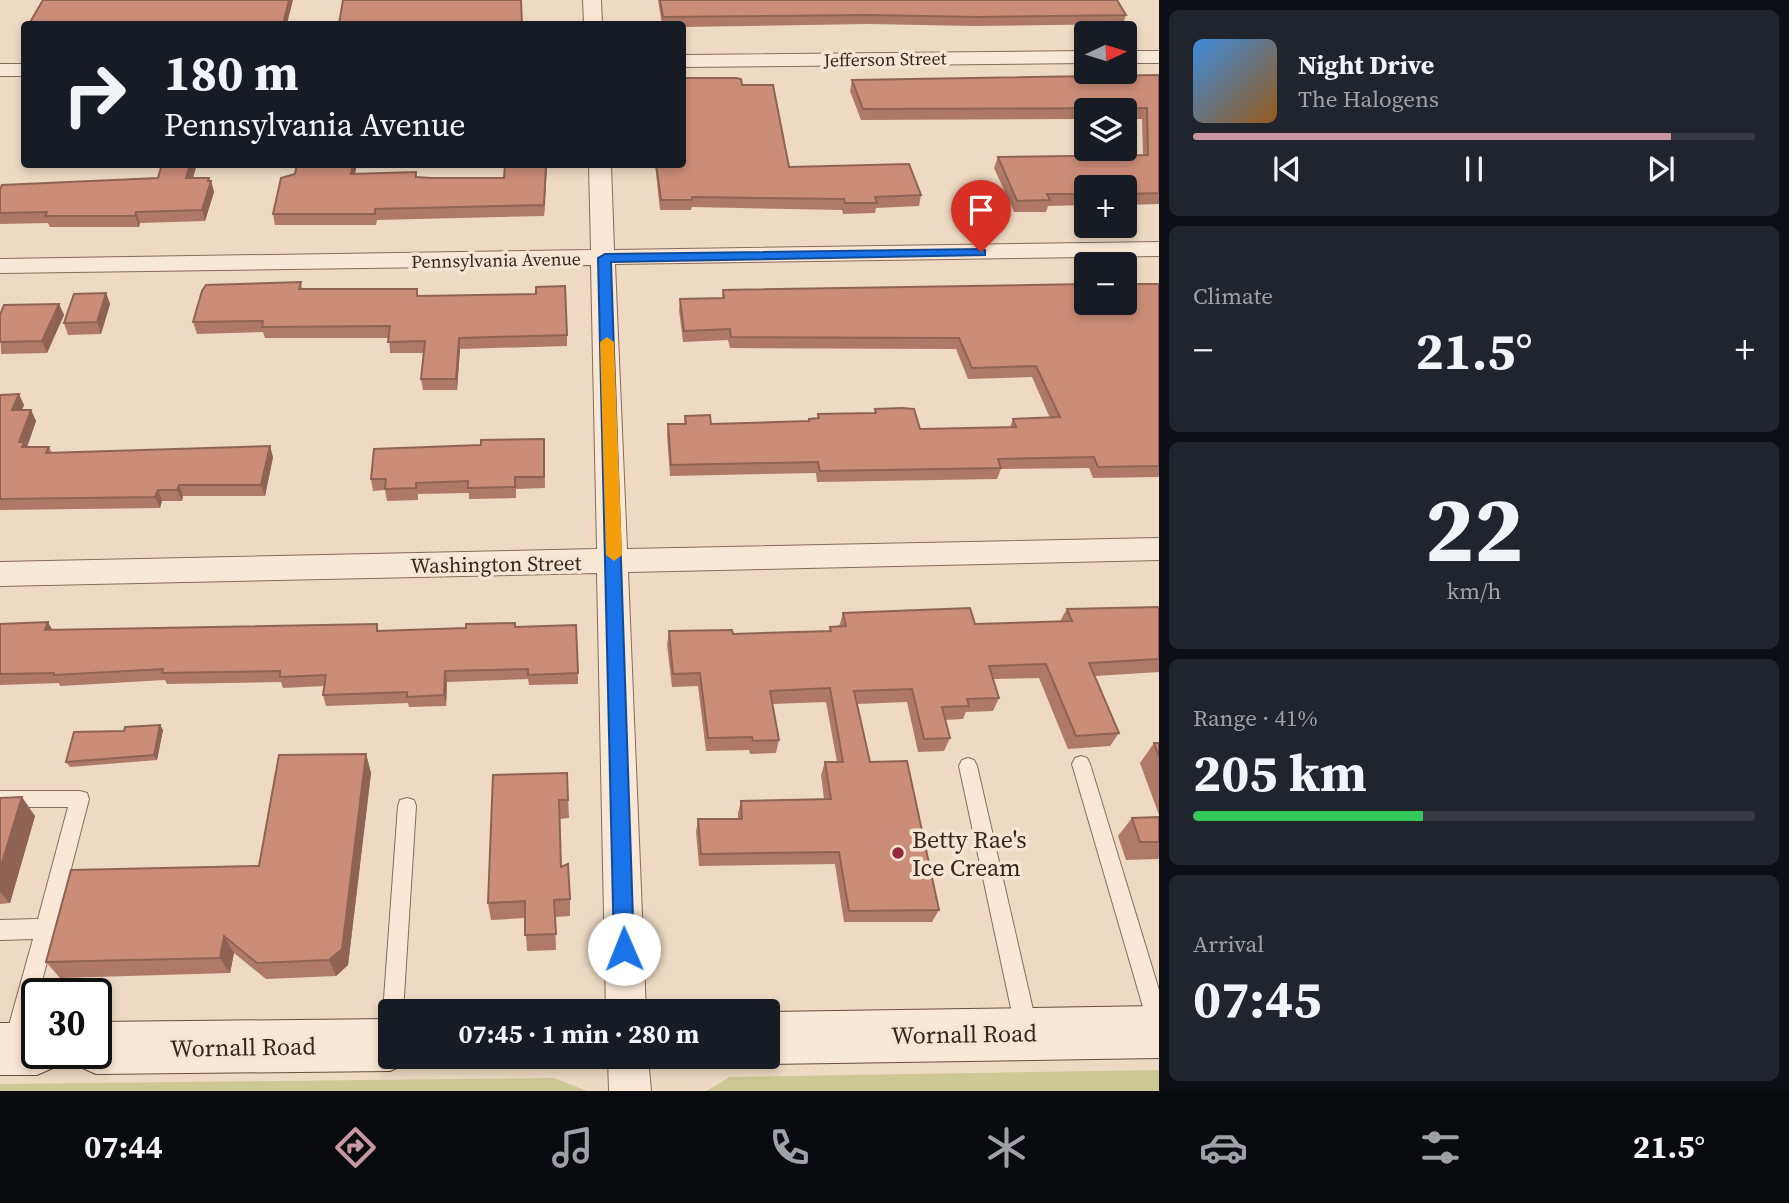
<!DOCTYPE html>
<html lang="en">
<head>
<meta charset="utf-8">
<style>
	:root { --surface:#171b24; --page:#20242c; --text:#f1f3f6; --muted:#9ea1a6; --line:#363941; --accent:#c898a2 }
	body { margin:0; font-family:"Source Serif 4",serif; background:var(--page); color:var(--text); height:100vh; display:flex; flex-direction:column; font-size:26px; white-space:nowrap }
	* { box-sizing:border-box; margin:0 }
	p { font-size:23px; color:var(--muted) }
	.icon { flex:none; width:38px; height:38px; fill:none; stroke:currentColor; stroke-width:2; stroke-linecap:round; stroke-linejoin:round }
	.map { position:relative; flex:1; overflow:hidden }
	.drawer { display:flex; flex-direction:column; gap:10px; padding:10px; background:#0d0f14; width:630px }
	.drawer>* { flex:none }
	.banner { position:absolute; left:21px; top:21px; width:665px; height:147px; border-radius:7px; box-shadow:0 4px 10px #0003; background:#171b24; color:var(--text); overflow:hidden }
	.needle { width:46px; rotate:86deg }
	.controls { position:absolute; left:1074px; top:21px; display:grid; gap:14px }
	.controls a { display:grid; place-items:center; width:63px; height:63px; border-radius:7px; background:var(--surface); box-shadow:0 4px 10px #0003; font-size:35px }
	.speed { position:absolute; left:21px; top:978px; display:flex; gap:14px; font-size:35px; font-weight:700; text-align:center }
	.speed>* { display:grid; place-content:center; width:91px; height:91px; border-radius:50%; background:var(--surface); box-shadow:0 4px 10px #0003; line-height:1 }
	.speed .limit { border:4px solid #111; border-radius:10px; background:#fff; color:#111 }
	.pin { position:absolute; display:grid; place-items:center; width:60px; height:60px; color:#fff; margin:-72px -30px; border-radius:50% 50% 50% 0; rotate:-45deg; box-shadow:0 0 7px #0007 }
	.pin .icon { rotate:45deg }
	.me { position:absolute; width:77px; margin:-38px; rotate:359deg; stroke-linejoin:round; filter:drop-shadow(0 0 5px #0008) }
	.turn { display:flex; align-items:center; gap:24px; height:147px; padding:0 28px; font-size:32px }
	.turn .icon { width:91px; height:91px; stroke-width:2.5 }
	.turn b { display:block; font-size:49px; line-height:60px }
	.big { font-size:52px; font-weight:700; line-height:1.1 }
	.drawer .card { flex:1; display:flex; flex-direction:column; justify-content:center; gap:10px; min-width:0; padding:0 24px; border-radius:10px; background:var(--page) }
	.drawer .dial { align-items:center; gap:0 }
	.dial b { font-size:91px; line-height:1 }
	.song { display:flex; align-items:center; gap:21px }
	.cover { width:84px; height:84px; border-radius:10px; background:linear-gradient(135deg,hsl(210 70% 55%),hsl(30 70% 35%)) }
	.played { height:7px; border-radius:4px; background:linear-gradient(90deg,var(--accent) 85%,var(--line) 85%) }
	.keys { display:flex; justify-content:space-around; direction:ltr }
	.heat { display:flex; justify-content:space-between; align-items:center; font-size:38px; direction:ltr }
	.charge { height:10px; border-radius:5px; background:linear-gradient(90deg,#34c759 41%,var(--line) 0) }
	.trip { position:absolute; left:378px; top:999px; width:402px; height:70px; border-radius:7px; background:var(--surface); box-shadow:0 4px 10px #0003; font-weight:700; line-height:70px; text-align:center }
	.menu { display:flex; height:112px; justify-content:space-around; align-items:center; background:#090b0e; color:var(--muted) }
	.menu .icon { width:49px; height:49px }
	.menu .selected { color:var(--accent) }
	.menu b { font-size:32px; color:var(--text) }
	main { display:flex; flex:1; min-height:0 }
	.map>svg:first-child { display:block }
</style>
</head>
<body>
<main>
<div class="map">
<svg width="1159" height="1091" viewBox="0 0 1159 1091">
	<rect width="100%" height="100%" fill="#eedac2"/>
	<g fill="#ccc996">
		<polygon points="1159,1070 1159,1091 706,1091 730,1077"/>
		<polygon points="554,1078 587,1091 0,1091 0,1084"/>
	</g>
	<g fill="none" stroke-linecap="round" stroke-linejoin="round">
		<g stroke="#886a59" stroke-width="2">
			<g id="lane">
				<polygon points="1081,756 1087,758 1090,764 1159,990 1159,1035 1152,1031 1148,1024 1072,764 1075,758"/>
				<polygon points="968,758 974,760 977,766 1037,1027 1033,1034 1026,1038 1019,1034 1015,1027 959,766 962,760"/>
				<polygon points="0,791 80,791 87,793 89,799 26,1043 23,1051 15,1054 7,1051 4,1043 33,939 0,940 0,920 38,919 68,807 0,807"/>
				<polygon points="407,798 414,800 416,806 403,1012 390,1012 390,1021 386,1019 383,1012 398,806 400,800"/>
			</g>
		</g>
		<g stroke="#886a59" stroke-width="2">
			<g id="street">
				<polygon points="583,0 601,0 602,24 584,24"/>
				<polygon points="1087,51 1087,63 682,67 682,55"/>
				<rect x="1125" y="51" width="34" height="12"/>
				<rect x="0" y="64" width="24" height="12"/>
				<polygon points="589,164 611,164 614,250 1159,242 1159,256 615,264 627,549 1159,538 1159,560 628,572 646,1012 606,1012 597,573 0,586 0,562 597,549 591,265 0,273 0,259 591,250"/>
				<polygon points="608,1057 648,1057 651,1091 609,1091"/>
			</g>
		</g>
		<g stroke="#6a4c3d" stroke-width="2">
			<g id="secondary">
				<polygon points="1159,1006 1159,1058 768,1064 751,1057 768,1057 768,1012"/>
				<polygon points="390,1019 390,1057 411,1057 408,1063 390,1071 96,1074 78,1066 72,1054 96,1054 96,1022"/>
				<polygon points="0,1023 37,1023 37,1054 61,1054 55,1067 37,1075 0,1075"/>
			</g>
		</g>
		<use href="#lane" fill="#f9e8d5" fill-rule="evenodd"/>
		<use href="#street" fill="#f9e8d5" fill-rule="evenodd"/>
		<use href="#secondary" fill="#f9e8d5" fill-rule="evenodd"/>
	</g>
	<g fill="#af7967">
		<polygon points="658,0 1117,0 1126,15 1123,24 974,26 868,24 682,27 682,24 662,24"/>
		<polygon points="24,33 24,49 21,40"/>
		<polygon points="1159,75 1159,204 1125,205 1125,187 1087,187 1087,205 1048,206 1046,212 1014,212 994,168 998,157 1143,155 1142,119 1125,119 1125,110 1087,110 1087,119 861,120 850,91 852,80"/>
		<polygon points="742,85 789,167 921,195 919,206 876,208 875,213 843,214 842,210 692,207 691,210 660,210 655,164 682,164"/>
		<polygon points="162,164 197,164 193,178 211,181 214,192 205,221 140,223 139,227 50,227 48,223 0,224 0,190 158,178"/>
		<polygon points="505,164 547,164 544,216 377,220 376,225 275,225 273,214 295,174 355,174 432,178 504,178"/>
		<polygon points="301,282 302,289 418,296 567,335 567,346 460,349 457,390 423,390 421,379 424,353 390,353 389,338 265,338 263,332 197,334 193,322"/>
		<polygon points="1159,284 1159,477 1093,478 1089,468 1001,469 997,479 817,482 816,473 670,476 667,435 668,424 684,424 685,416 711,424 808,421 809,419 817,418 818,414 874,413 875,409 920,429 1010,427 1013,419 1050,418 1032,377 968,379 956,349 730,348 728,340 683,342 679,310 680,299 722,298 723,290"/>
		<polygon points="106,293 110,304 101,334 68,335 64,323"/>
		<polygon points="59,304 64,315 47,353 1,354 0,315"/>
		<polygon points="0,395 24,405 22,410 31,410 36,421 27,447 49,447 52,453 273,457 265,496 183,496 182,501 162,501 160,508 0,510"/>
		<polygon points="544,439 545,488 516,489 516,498 469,499 469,493 418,494 418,500 387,501 385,490 373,491 371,479 481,445"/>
		<polygon points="1159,607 1159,672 1095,676 1119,733 1110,746 1068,749 1039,678 993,679 999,698 993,711 966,712 963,719 945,720 950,738 944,751 918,752 907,702 857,704 870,762 939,910 932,922 844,922 835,864 699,866 696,832 698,819 738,819 738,813 741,801 824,799 821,775 825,762 837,762 826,702 772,704 779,740 776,753 750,754 749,750 706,751 698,686 672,687 667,645 669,631 733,634 829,631 830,627 839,627 843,613 975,624 1060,621 1067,609"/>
		<polygon points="48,622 52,630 379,631 516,627 578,673 578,684 529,685 528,679 447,682 446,706 409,707 408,703 326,706 323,695 324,686 283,688 281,682 167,684 165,680 60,686 59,683 0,685 0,624"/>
		<polygon points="160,725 163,730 157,760 70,767 66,762 124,731"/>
		<polygon points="1154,743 1159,743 1159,815 1140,763"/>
		<polygon points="366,754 371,773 348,965 336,976 266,979 234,953 230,973 60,978 46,962 259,866"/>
		<polygon points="567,773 569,818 560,819 561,867 570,899 570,916 555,917 556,950 527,951 525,918 491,920 488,903"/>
		<polygon points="0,798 35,816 10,903 0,904"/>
		<polygon points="1159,817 1159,859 1126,860 1118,836 1132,818"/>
	</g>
	<g fill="#8f6354">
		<polygon points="289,0 293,0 287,24 283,24"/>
		<polygon points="190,164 197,164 189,189 186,178"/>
		<polygon points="353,164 357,164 353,185 351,174"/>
		<polygon points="546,164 547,164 544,216 544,205"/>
		<polygon points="209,178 210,183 211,181 214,192 205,221 202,210"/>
		<polygon points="136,212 140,223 139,227 135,216"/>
		<polygon points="106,293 110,304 101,334 97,322"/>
		<polygon points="59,304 64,315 47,353 42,341"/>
		<polygon points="459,338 460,349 457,390 456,379"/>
		<polygon points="19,394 24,405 17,421 12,410"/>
		<polygon points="31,410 36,421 27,447 28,458 19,442"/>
		<polygon points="270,446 273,457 265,496 261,485"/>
		<polygon points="179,485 183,496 182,501 177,490"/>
		<polygon points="158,490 162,501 160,508 155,497"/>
		<polygon points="48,622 54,633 45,630"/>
		<polygon points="445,671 447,682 446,706 444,695"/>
		<polygon points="160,725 163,730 157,760 154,755"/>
		<polygon points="366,754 371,773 348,965 336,976 329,960"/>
		<polygon points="22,797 35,816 10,903 0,892 0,869"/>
		<polygon points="224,936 234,953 230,973 220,958"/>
	</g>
	<g fill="#cc8d78" stroke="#8f6354" stroke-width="2">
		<polygon points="43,0 289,0 283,24 29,24"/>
		<polygon points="343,0 521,0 522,24 339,24"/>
		<polygon points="660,0 1117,0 1126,15 977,17 870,15 663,17"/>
		<polygon points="1159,75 1159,193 1125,194 1125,187 1087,187 1087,194 1047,194 1050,200 1017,201 998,157 1148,155 1147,108 863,109 852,80"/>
		<polygon points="682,78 736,78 741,79 742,85 773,85 789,167 909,164 921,195 875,197 877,203 845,203 844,199 692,197 692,200 661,200 656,164 682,164"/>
		<polygon points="162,164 190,164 186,178 209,178 208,181 211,181 202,210 136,212 135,216 45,216 47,212 0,213 0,190 2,185 158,178"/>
		<polygon points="297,164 353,164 351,174 416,172 416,177 432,178 504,178 505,164 546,164 544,205 375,209 375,214 273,214 281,178 295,174"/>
		<polygon points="301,282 299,289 417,289 417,296 536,294 536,287 565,286 567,335 459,338 456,379 421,379 425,341 388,342 390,326 262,327 263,321 193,322 202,291 206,285"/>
		<polygon points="1087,284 1087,303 1125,303 1125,284 1159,284 1159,466 1098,467 1094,457 998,459 1001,468 820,471 818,462 671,465 668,424 686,424 685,416 710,415 711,424 809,421 809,419 819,418 818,414 876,413 875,409 902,408 914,409 920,429 1016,427 1013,419 1060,417 1036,366 972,368 959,338 731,337 730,329 684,331 680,299 724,298 723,290"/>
		<polygon points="106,293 97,322 64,323 74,294"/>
		<polygon points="59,304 42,341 0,342 0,315 4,305"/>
		<polygon points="19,394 12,410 31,410 19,442 24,442 22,447 49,447 46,453 270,446 261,485 179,485 177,490 158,490 155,497 0,499 0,395"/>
		<polygon points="544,439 544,477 515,477 515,487 468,488 468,481 416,483 416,488 385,489 386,479 371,479 374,449 481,445 481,440"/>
		<polygon points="1159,607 1159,659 1089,663 1119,733 1076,736 1046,664 989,666 999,698 967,699 969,706 942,707 950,738 924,739 912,689 854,691 870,762 907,761 939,910 849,911 839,852 701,854 698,819 742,819 741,801 831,799 825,762 843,762 830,688 770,691 779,740 753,741 752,737 708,738 700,673 673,674 669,631 732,630 733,634 831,631 830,627 846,626 843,613 970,608 975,624 1072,621 1067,609"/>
		<polygon points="48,622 45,630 377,624 377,631 466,628 466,624 515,623 515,627 576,625 578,673 528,675 528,669 445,671 444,695 407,697 407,692 323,695 326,675 280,677 280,671 162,673 163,669 54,675 54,673 0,674 0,624"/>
		<polygon points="160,725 154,755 66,762 74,732 124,731 125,727"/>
		<polygon points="1154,743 1159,743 1159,757"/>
		<polygon points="366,754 342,949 329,960 257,963 224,936 220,958 46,962 71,870 259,866 279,755"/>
		<polygon points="567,773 568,800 559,800 561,867 568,864 570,899 554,900 556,934 525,935 525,901 488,903 493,775"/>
		<polygon points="22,797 0,869 0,798"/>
		<polygon points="1159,817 1159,842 1140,842 1132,818"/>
	</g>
	<polygon fill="#1a73e8" stroke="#114b97" stroke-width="2" points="981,249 985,250 985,255 611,262 634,949 631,956 624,959 617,956 614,949 598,258 605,254"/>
	<polygon fill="#f59e0b" points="607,337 614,342 622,555 614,561 606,555 600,342"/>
	<circle fill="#97293c" stroke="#f5e5d2" stroke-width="2.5" cx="898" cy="853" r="7"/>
	<g text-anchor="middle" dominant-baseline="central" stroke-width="7" stroke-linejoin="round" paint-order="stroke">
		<g font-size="18" fill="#38261d" stroke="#f5e5d2">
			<text transform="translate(885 59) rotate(-1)">Jefferson Street</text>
			<text transform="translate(496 260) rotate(-1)">Pennsylvania Avenue</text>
		</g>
		<g font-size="21" fill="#38261d" stroke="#f5e5d2">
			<text transform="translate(496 564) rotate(-1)">Washington Street</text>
		</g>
		<g font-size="24" fill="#38261d" stroke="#f5e5d2" text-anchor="start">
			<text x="912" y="839">Betty Rae's<tspan x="912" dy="28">Ice Cream</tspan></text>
		</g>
		<g font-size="24" fill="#38261d" stroke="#f5e5d2">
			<text transform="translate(964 1034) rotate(-1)">Wornall Road</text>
			<text transform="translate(243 1047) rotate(-1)">Wornall Road</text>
		</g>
	</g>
</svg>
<div class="controls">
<a><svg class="needle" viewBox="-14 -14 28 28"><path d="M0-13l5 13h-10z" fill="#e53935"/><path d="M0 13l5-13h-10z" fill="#9ea1a6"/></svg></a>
<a><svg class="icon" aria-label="layers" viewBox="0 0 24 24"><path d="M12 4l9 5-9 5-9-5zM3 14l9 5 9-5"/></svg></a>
<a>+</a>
<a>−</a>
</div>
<div class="speed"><div class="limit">30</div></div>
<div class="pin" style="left:981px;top:252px;background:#d93025"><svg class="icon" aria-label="arrive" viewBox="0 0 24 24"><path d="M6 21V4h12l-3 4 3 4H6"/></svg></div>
<svg class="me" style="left:624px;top:949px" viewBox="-20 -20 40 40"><circle r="19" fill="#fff"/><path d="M0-13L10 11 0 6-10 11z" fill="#1a73e8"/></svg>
<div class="trip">07:45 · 1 min · 280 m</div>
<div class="banner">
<div class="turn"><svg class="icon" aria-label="right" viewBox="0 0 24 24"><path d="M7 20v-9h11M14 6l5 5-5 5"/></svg><div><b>180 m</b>Pennsylvania Avenue</div></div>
</div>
</div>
<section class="drawer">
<div class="card">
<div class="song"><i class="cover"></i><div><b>Night Drive</b><p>The Halogens</p></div></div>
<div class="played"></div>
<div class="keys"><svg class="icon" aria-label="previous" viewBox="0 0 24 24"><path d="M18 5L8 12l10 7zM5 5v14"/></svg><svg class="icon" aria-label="pause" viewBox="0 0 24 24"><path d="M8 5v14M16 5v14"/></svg><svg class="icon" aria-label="next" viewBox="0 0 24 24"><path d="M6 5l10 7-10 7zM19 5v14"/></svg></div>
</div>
<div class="card"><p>Climate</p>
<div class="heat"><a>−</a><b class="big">21.5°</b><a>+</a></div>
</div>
<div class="card dial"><b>22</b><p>km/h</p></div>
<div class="card"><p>Range · 41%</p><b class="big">205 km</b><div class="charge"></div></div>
<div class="card"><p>Arrival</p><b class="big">07:45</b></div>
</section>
</main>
<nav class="menu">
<b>07:44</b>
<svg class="icon selected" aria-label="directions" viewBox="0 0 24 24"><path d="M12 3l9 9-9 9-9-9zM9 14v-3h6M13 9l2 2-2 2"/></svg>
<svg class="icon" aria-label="music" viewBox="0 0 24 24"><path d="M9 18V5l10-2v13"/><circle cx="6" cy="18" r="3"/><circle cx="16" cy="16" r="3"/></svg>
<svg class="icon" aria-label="phone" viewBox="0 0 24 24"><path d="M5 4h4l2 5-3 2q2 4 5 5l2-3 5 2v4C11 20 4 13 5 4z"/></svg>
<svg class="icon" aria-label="climate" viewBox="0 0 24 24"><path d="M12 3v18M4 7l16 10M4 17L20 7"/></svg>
<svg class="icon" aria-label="car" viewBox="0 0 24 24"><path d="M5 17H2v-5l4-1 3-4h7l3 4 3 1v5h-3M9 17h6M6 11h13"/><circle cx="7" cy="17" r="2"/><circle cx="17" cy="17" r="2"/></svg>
<svg class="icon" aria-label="filters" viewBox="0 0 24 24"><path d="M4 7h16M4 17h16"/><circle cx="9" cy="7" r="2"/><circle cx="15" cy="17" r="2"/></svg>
<b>21.5°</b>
</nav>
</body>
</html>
